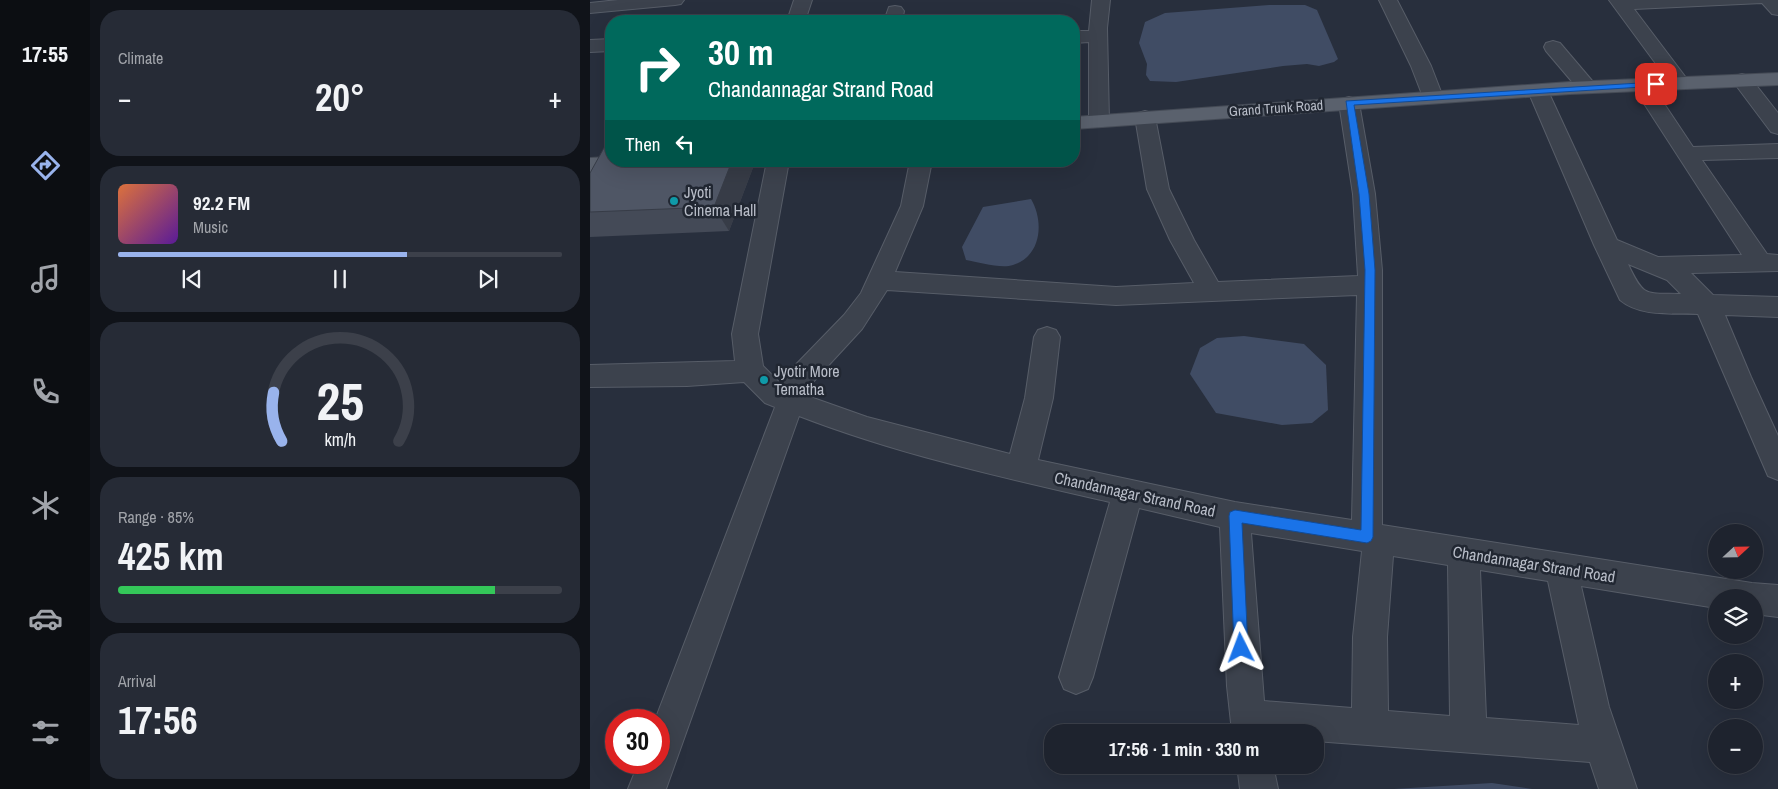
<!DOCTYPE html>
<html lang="en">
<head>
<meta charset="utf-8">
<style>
	:root { --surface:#1e232e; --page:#262b36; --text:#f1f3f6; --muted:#a1a4aa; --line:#3c404a; --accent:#99b3ec }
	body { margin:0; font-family:"Archivo Narrow",sans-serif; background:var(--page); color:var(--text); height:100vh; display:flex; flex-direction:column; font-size:19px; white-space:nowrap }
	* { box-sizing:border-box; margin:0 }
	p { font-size:16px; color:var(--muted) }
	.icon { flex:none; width:28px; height:28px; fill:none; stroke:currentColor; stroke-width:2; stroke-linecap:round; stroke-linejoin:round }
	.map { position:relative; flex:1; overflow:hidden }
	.sheet { display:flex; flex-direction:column; gap:10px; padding:10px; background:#101319; width:500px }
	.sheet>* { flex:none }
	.banner { position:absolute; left:15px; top:15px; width:475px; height:152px; border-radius:20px; box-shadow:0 5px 20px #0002,0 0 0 1px var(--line); background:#00695c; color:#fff; overflow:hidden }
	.needle { width:32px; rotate:68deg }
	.controls { position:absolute; left:1118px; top:524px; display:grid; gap:10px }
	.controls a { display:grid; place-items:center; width:55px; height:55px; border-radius:50%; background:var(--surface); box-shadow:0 5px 20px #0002,0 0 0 1px var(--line); font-size:25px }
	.speed { position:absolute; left:15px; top:709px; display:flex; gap:10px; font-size:25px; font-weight:700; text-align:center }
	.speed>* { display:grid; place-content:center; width:65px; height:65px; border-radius:50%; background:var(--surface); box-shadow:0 5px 20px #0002,0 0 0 1px var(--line); line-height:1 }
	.speed .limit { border:8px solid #d22; background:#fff; color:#111 }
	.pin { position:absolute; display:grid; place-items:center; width:42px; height:42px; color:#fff; margin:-21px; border-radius:10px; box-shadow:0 2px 8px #0006 }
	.me { position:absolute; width:55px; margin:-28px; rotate:357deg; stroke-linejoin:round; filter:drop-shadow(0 0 4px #0008) }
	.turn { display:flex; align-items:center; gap:18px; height:105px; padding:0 20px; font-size:22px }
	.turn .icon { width:65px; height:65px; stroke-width:2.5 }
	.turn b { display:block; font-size:35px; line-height:42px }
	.then { display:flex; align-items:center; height:48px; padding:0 20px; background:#0003; gap:10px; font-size:19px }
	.big { font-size:38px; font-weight:800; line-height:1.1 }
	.sheet .card { flex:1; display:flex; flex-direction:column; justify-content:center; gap:8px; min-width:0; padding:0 18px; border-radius:20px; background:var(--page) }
	.sheet .dial { align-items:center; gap:0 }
	.dial svg { height:130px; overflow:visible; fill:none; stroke:var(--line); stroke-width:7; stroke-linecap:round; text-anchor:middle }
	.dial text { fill:var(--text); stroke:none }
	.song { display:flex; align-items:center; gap:15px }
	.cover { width:60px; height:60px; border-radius:8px; background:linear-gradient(135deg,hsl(20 70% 55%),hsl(270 70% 35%)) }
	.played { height:5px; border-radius:2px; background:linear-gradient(90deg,var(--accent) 65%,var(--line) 65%) }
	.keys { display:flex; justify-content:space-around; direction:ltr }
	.heat { display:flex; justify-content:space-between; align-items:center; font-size:28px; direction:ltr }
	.charge { height:8px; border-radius:4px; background:linear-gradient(90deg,#34c759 85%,var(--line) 0) }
	.trip { position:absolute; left:454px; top:724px; width:280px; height:50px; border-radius:20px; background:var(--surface); box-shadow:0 5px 20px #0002,0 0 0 1px var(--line); font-weight:800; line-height:50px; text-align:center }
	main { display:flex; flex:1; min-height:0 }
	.dock { display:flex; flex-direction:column; width:90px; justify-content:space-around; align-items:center; background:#0c0e12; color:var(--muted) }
	.dock .icon { width:35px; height:35px }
	.dock .active { color:var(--accent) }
	.dock b { font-size:22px; color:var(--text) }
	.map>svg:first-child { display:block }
</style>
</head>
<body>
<main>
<nav class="dock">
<b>17:55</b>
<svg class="icon active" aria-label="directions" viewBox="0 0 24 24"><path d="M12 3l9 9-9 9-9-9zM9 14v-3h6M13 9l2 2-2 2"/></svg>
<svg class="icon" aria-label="music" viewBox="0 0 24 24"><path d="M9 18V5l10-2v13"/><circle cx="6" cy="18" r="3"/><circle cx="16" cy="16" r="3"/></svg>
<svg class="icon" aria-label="phone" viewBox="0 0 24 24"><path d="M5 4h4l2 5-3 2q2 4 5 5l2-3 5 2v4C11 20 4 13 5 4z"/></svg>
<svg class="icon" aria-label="climate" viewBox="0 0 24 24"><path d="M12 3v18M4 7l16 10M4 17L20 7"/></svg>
<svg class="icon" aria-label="car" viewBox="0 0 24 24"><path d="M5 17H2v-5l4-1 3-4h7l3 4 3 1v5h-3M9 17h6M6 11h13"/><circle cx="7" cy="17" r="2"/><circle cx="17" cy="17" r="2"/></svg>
<svg class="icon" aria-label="filters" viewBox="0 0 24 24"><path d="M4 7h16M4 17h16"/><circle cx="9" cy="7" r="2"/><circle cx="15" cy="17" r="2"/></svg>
</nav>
<section class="sheet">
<div class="card"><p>Climate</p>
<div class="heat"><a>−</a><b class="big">20°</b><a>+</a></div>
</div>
<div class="card">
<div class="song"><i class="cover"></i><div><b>92.2 FM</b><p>Music</p></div></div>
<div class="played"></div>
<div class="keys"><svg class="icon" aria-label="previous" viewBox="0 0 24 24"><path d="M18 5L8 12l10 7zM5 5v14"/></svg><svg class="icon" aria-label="pause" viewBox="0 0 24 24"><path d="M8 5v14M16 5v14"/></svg><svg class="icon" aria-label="next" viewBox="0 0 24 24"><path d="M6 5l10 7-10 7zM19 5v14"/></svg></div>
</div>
<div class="card dial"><svg viewBox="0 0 100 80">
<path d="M14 69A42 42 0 1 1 86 69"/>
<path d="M14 69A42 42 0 0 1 9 39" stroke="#99b3ec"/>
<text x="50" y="56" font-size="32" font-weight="700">25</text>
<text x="50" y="72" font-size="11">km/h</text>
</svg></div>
<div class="card"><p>Range · 85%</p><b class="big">425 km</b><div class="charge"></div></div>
<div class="card"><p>Arrival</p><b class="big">17:56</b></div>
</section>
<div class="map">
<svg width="1188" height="789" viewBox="0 0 1188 789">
	<rect width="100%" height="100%" fill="#282f3d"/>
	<g fill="#404c64">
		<polygon points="679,5 715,5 727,10 748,59 744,62 729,66 717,64 693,66 586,82 560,81 556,75 557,64 549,43 555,22 575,13"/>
		<path d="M441,199C454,221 452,256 423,265C411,269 389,262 376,260L372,247L393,207Z"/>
		<polygon points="654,336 714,344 736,365 738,410 722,423 692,425 626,413 600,374 610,348 627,338"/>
		<polygon points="902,783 942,789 804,789"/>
	</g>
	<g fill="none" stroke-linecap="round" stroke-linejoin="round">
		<g stroke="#575d68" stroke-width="2">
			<g id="minor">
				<polygon points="28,0 94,0 91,4 85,5 0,13 0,3"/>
				<polygon points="502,0 520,0 517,28 519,121 516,126 509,127 502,126 499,121 499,42 484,43 484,31 499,31"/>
				<polygon points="789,0 807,0 841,66 853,97 850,101 843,103 836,101 833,97 821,66"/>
				<polygon points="1019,0 1188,0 1188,15 1182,14 1172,3 1044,9 1100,83 1097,87 1083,87"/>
				<polygon points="305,6 311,7 314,11 312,21 294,21 299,7"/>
				<polygon points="21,39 21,51 0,52 0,40"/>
				<polygon points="963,41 970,43 1004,83 1007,87 1004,91 997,93 990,91 956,51 954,47 956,43"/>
				<polygon points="1152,74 1159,76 1188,113 1188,134 1181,132 1142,80 1145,76"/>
				<path d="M1052,79L1059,81L1103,147L1188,144V158L1112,160L1177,254L1188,255V271L1101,273L1123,295L1188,297V317L1135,315L1161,377L1188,436V480L1178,476L1108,314C1083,313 1050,317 1030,300L1004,245L938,91L941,87L948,85L955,87L958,91L1027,240L1068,257L1152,255L1042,85L1045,81ZM1038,264L1077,280L1091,294C1055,293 1054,298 1038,264Z"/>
				<path d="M759,97L766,99L769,103L785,194L792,270V525L1162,583L1188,585V617L1164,614V598H1126V608L991,586L1019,707L1047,789H1009L1000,762L725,741V732H642L637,686L630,527L549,508L503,677L498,689L486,694L474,689L469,677L520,502C415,478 310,455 209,416L76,789H38L49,762H69V720H65L185,407L175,403L154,382L97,386L0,387V365L145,361L142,334L177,161H199L168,334L173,366L189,382L254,315L271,293L311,206L320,161H342L333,206L305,272L526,287L604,283L580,240L557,189L545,117L548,113L555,111L562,113L565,117L579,189L604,240L628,282L768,276L763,194L749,103L752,99ZM297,290L526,305L767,295L762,520L645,502L448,460L463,398L470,337L466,330L457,327L448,330L444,337L435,398L420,454L277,417L212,394L272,329ZM661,533L772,551L763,637L762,708L674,701ZM803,556L858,565L860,716L798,711L797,637ZM890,570L958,581L989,725L896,718Z"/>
				<polygon points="647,765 683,765 688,789 650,789"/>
			</g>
		</g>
		<g stroke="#575d68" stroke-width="2">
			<polygon id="tertiary" points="204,0 222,0 215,21 197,21"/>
		</g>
		<g stroke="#454b56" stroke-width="2">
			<g id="primary">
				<polygon points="1188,73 1188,85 980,94 484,129 484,117 980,82"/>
				<polygon points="21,157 21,161 75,161 72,166 64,168 0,172 0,158"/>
			</g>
		</g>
		<use href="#minor" fill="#3c424d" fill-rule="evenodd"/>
		<use href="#tertiary" fill="#3c424d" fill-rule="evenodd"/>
		<use href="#primary" fill="#5a616d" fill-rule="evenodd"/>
	</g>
	<polygon fill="#444a57" points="21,161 162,161 164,165 139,231 0,237 0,173"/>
	<polygon fill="#373c47" points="142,161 162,161 164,165 139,231 124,207"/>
	<polygon fill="#4f5665" stroke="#373c47" points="15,146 21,146 21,161 142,161 124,207 0,212 0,173"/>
	<polygon fill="#1a73e8" stroke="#114b97" points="1066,82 1070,84 1068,86 764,105 779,194 785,270 783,537 781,541 777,543 652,523 658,648 656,653 651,655 646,653 644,648 639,516 640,512 645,510 771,530 775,270 769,194 756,101"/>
	<g fill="#0f9aa8" stroke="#212732" stroke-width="2">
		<circle cx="84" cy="201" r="5"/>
		<circle cx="174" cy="380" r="5"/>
	</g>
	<g text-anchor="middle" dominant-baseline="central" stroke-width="5" stroke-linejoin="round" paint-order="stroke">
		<g font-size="14" fill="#b8bdc8" stroke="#212732">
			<text transform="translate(686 108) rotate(-4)">Grand Trunk Road</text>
		</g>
		<g font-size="16" fill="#b8bdc8" stroke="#212732" text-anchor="start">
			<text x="94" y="192">Jyoti<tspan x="94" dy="18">Cinema Hall</tspan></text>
			<text x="184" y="371">Jyotir More<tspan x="184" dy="18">Tematha</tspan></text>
		</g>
		<g font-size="16" fill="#b8bdc8" stroke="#212732">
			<text transform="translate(545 494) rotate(12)">Chandannagar Strand Road</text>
			<text transform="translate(944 564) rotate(9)">Chandannagar Strand Road</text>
		</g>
	</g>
</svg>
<div class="controls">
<a><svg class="needle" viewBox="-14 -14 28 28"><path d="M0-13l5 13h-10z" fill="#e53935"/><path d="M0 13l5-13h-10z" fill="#a1a4aa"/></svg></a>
<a><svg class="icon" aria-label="layers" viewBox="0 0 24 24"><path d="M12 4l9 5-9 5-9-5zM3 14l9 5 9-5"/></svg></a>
<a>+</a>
<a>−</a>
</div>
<div class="speed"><div class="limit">30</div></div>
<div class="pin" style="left:1066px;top:84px;background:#d93025"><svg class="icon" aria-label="arrive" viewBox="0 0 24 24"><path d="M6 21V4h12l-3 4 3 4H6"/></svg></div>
<svg class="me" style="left:651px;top:648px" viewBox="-20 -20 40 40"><path d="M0-17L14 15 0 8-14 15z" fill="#1a73e8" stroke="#fff" stroke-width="4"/></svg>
<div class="trip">17:56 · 1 min · 330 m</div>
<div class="banner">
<div class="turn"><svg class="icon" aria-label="right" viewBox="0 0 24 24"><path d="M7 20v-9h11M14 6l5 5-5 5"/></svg><div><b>30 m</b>Chandannagar Strand Road</div></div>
<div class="then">Then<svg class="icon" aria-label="left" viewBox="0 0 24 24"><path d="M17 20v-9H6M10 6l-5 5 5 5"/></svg></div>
</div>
</div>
</main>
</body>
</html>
